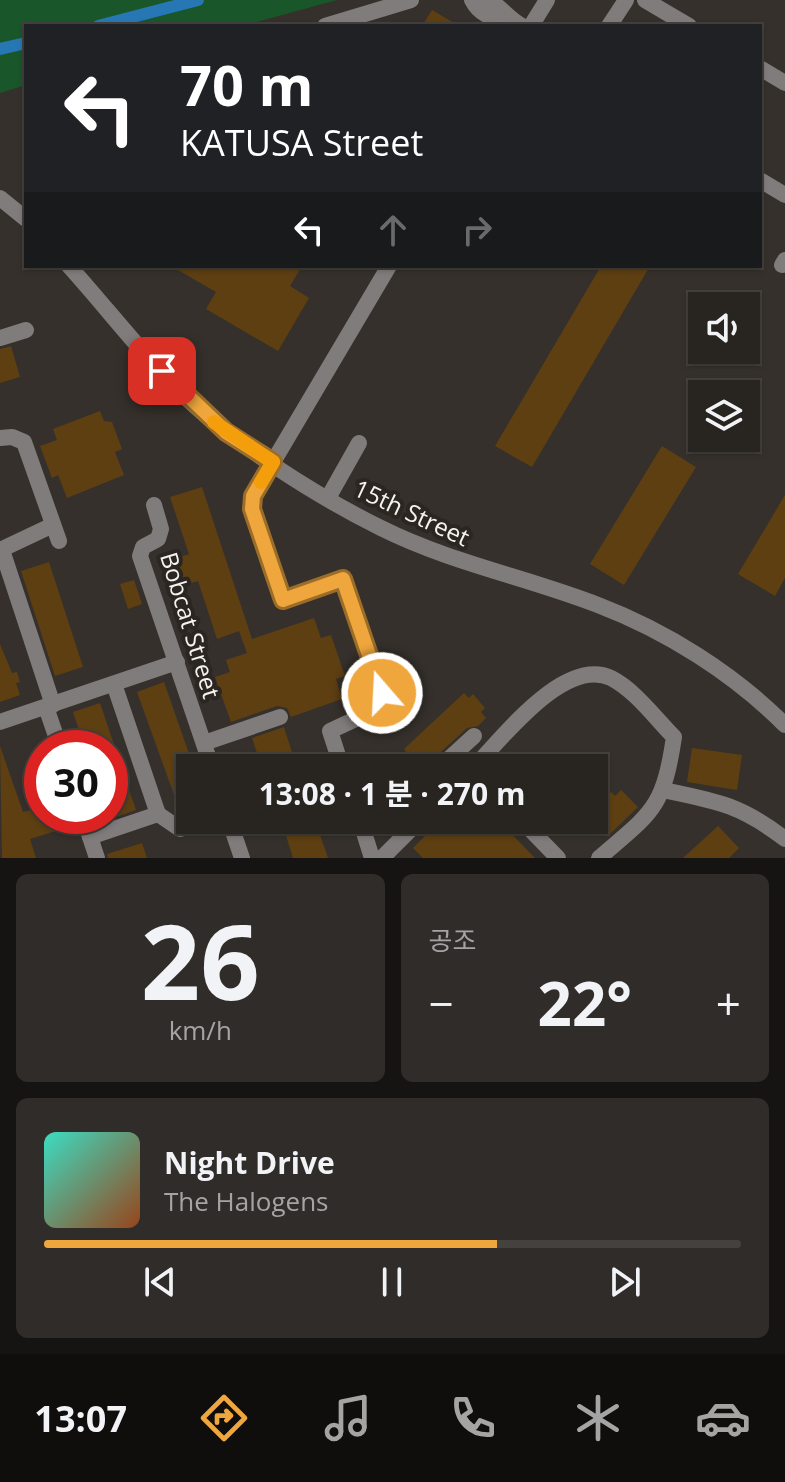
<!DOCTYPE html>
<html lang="ko">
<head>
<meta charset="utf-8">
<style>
	:root { --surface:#282420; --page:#302c29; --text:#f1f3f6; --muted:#a5a4a5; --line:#44413e; --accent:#efa73d }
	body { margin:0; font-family:"Open Sans","Noto Sans KR",sans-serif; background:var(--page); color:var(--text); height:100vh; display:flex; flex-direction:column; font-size:30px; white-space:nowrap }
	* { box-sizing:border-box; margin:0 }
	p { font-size:26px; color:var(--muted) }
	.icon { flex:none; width:44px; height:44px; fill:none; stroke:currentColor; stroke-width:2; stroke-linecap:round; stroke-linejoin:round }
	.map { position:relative; height:858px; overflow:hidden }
	.drawer { display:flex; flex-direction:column; gap:16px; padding:16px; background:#161412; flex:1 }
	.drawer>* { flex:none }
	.top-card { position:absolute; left:24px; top:24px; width:738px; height:244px; border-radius:0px; box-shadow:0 2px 6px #0004,0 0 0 2px var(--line); background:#202124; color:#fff; overflow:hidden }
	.tools { position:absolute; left:688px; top:292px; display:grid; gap:16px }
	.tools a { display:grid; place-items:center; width:72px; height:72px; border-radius:0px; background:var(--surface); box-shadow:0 2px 6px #0004,0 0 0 2px var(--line); font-size:40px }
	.speed { position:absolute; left:24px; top:730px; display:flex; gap:16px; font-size:40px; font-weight:700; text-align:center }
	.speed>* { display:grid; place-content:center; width:104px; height:104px; border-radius:50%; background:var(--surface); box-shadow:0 2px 6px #0004,0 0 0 2px var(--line); line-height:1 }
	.speed .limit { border:12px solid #d22; background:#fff; color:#111 }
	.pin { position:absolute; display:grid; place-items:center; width:68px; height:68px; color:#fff; margin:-34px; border-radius:16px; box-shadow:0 4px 12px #0006 }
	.me { position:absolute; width:88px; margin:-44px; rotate:341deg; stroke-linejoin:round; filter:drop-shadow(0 0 6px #0008) }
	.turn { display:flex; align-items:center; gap:28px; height:168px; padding:0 24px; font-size:36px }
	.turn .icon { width:104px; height:104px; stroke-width:2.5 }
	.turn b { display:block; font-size:56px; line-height:68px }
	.lanes { display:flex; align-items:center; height:76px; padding:0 24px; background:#0003; justify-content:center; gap:40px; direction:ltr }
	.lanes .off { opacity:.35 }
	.big { font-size:60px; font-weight:700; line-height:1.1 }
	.drawer .card { flex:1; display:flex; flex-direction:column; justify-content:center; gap:12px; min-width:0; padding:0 28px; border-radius:12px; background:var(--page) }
	.drawer .dial { align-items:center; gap:0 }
	.dial b { font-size:104px; line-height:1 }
	.song { display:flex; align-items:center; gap:24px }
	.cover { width:96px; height:96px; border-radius:12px; background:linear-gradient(135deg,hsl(170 70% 55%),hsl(20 70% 35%)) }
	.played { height:8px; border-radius:4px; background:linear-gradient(90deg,var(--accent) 65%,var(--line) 65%) }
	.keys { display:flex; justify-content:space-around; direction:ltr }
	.heat { display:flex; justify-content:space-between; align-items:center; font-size:44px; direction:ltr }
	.drawer .tiles { flex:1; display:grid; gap:16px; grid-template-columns:1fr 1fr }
	.card:last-child { grid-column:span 2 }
	.trip { position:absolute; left:176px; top:754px; width:432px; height:80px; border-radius:0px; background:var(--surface); box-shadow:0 2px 6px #0004,0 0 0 2px var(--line); font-weight:700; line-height:80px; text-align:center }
	.tabs { display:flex; height:128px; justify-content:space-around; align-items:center; background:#100e0d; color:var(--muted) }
	.tabs .icon { width:56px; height:56px }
	.tabs .selected { color:var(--accent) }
	.tabs b { font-size:36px; color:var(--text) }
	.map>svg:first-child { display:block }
</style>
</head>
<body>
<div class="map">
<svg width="785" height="858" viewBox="0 0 785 858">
	<rect width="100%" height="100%" fill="#35302b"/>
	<polygon fill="#195629" points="0,0 337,0 242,26 26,26 26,85 0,93"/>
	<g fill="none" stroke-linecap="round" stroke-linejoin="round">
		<g stroke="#2777b4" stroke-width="12">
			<polyline points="98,26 198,0"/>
			<polyline points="0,49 26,43"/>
		</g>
	</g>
	<g fill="#5e3f12">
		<polygon points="432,10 459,26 422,26"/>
		<polygon points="171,266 302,266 290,286 309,298 278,351 206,309 216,292"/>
		<polygon points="601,266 650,266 532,467 495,446"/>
		<polygon points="11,346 20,377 0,383 0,349"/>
		<polygon points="100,411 104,421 112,422 122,449 115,452 124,475 67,498 58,475 52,478 40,446 57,440 53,429"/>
		<polygon points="662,446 696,467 624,585 590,564"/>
		<polygon points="202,487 252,639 314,618 321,638 331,635 345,676 336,679 342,699 291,717 287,708 277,706 231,722 215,677 230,672 226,660 247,653 239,631 217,639 198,581 184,585 175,559 189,554 170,497"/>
		<polygon points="785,495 785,578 775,596 738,574"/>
		<polygon points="49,562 83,667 55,676 21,571"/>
		<polygon points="134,580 142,604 128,609 120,584"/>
		<polygon points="0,644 12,673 17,672 20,682 16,683 20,695 0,702"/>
		<polygon points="164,682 194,768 190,768 190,814 182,817 137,692"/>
		<polygon points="464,693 469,698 473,694 485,708 481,712 486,718 478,726 467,728 432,760 428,768 412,768 403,759 408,754 404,749"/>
		<polygon points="100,703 136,810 110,819 110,748 85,748 73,712"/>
		<polygon points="284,727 297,768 262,768 252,738"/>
		<polygon points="0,746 23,812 42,807 42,816 52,816 56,831 30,839 36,858 2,858"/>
		<polygon points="692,748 742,755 737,790 687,782"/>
		<polygon points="621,790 638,807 608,836 594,821 594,808 611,792 615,796"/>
		<polygon points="266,820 315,820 328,858 293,858 283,826 270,831"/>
		<polygon points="441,820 498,820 535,858 423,858 413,848"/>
		<polygon points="718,826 739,848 729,858 683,858"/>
		<polygon points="142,843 147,858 108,858 107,854"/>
	</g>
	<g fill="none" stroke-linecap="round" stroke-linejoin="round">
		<g stroke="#807c7c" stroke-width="16">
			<path d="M472,0C479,14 491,19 505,17"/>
			<path d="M489,0C502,8 508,18 522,26"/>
			<polyline points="645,0 689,26"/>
			<polyline points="325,26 411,0"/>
			<polyline points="531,26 547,0"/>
			<polyline points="609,26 626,0"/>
			<polyline points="760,68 785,83"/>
			<polyline points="760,180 785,195"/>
			<polyline points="0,198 26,219"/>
			<polyline points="782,265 785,260"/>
			<path d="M69,266C105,306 139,350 177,389C226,439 318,497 381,528C451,563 526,577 598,605C666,631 733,673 785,725"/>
			<polyline points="0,338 26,330"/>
			<polyline points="0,438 12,437 24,442 59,541"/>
			<polyline points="328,498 359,443"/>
			<polyline points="154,505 161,529 158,539 143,547 140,556 212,768"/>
			<polyline points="0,550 53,525"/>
			<polyline points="2,550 53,705"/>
			<polyline points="46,707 60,748"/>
			<polyline points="0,722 177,662"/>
			<polyline points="204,743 280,717"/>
			<polyline points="342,768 330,731 373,711 380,705 381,688 343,579 283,600 252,509 253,496 389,266"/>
			<polyline points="439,768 474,736"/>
			<path d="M473,768C502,739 564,656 611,678C635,690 656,719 674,737C663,810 652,812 599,858"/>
			<path d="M663,790C717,801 741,805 785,839"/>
			<polyline points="158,814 180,829 216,820"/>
			<polyline points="83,816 97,858"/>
			<polyline points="229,820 242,858"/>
			<polyline points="360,820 372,858"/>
			<polyline points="521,820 558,858"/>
			<polyline points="90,837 158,814 114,684"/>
			<polyline points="382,858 420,820"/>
		</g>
	</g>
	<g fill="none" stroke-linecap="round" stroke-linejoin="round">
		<g stroke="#9b6d28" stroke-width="20">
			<polyline id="route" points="162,371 226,432 273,462 253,496 252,509 283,600 343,579 382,693"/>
		</g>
		<use href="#route" stroke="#efa73d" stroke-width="14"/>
		<polyline stroke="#f59e0b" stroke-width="14" points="214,422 273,462 261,482"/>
	</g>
	<g text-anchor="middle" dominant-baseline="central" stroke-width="8" stroke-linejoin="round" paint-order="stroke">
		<g font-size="24" fill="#f5f2ef" stroke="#2b2621">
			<text transform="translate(412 512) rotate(25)">15th Street</text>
			<text transform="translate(191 625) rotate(73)">Bobcat Street</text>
		</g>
	</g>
</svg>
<div class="tools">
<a><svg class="icon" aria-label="sound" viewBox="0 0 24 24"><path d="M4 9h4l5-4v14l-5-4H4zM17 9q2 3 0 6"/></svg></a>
<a><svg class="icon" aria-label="layers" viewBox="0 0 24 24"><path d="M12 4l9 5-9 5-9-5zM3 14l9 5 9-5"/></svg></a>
</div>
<div class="speed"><div class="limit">30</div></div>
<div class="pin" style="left:162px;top:371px;background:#d93025"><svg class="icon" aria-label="arrive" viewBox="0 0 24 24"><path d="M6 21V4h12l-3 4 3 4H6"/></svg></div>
<svg class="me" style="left:382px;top:693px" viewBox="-20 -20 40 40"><circle r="17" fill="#efa73d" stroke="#fff" stroke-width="3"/><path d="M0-11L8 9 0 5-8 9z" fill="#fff"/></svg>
<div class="trip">13:08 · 1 분 · 270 m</div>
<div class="top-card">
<div class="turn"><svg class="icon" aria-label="left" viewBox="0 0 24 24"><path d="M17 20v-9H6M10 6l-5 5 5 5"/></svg><div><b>70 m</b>KATUSA Street</div></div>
<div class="lanes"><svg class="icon" aria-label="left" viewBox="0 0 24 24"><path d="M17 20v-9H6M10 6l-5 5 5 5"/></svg><svg class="icon off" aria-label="ahead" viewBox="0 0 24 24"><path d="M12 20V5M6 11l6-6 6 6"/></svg><svg class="icon off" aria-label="right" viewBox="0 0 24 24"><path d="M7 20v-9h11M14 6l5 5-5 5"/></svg></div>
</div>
</div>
<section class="drawer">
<div class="tiles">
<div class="card dial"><b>26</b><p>km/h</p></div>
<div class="card"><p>공조</p>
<div class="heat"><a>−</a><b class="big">22°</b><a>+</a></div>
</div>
<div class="card">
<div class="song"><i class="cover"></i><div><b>Night Drive</b><p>The Halogens</p></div></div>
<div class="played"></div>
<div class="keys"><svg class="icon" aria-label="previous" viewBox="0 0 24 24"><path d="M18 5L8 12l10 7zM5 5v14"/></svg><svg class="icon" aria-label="pause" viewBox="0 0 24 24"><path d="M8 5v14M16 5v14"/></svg><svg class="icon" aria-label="next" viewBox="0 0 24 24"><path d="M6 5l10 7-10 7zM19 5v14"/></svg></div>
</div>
</div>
</section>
<nav class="tabs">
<b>13:07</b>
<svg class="icon selected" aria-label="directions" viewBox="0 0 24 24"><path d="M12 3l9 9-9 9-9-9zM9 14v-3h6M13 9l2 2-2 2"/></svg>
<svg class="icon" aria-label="music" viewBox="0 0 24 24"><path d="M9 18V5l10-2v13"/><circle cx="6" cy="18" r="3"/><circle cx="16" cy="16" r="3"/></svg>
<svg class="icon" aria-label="phone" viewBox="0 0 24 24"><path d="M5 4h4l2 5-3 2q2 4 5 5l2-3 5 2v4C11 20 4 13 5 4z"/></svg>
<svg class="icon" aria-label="climate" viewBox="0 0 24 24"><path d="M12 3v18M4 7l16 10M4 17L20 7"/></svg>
<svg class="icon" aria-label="car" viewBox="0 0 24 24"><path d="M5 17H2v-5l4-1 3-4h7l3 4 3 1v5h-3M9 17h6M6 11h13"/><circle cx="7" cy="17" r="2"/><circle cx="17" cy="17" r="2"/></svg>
</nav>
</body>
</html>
